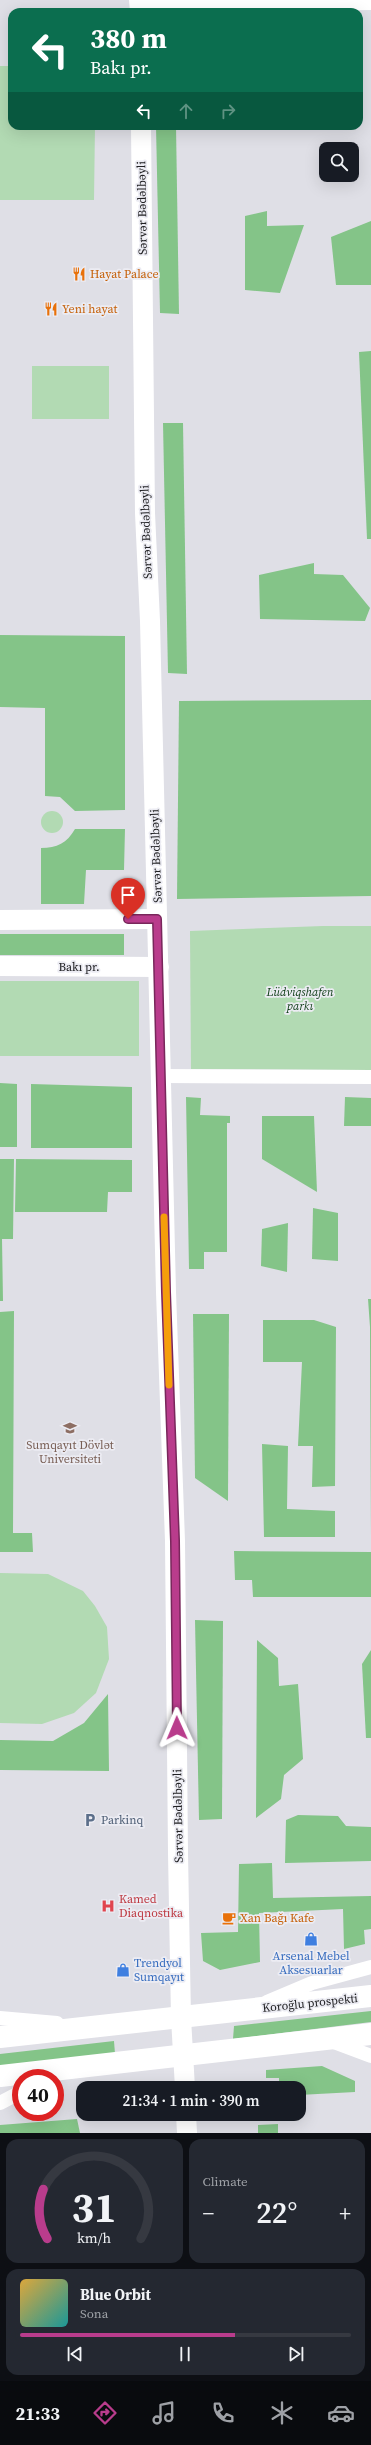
<!DOCTYPE html>
<html lang="en">
<head>
<meta charset="utf-8">
<style>
	:root { --surface:#171b24; --page:#242831; --text:#f1f3f6; --muted:#9ea1a6; --line:#363941; --accent:#b93c8c }
	body { margin:0; font-family:"Source Serif 4",serif; background:var(--page); color:var(--text); height:100vh; display:flex; flex-direction:column; font-size:15px; white-space:nowrap }
	* { box-sizing:border-box; margin:0 }
	p { font-size:13px; color:var(--muted) }
	.icon { flex:none; width:22px; height:22px; fill:none; stroke:currentColor; stroke-width:2; stroke-linecap:round; stroke-linejoin:round }
	.map { position:relative; height:2133px; overflow:hidden }
	.drawer { display:flex; flex-direction:column; gap:6px; padding:6px; background:#0d0f14; flex:1 }
	.drawer>* { flex:none }
	.hud { position:absolute; left:8px; top:8px; width:355px; height:122px; border-radius:12px; box-shadow:0 4px 16px #0002; background:#0b6e4f; color:#fff; overflow:hidden }
	.controls { position:absolute; left:319px; top:142px; display:grid; gap:8px }
	.controls a { display:grid; place-items:center; width:40px; height:40px; border-radius:8px; background:var(--surface); box-shadow:0 4px 16px #0002; font-size:20px }
	.speed { position:absolute; left:12px; top:2069px; display:flex; gap:8px; font-size:20px; font-weight:700; text-align:center }
	.speed>* { display:grid; place-content:center; width:52px; height:52px; border-radius:50%; background:var(--surface); box-shadow:0 4px 16px #0002; line-height:1 }
	.speed .limit { border:6px solid #d22; background:#fff; color:#111 }
	.pin { position:absolute; display:grid; place-items:center; width:34px; height:34px; color:#fff; margin:-41px -17px; border-radius:50% 50% 50% 0; rotate:-45deg; box-shadow:0 0 4px #0007 }
	.pin .icon { rotate:45deg }
	.me { position:absolute; width:44px; margin:-22px; rotate:359deg; stroke-linejoin:round; filter:drop-shadow(0 0 3px #0008) }
	.turn { display:flex; align-items:center; gap:14px; height:84px; padding:0 16px; font-size:18px }
	.turn .icon { width:52px; height:52px; stroke-width:2.5 }
	.turn b { display:block; font-size:28px; line-height:34px }
	.lanes { display:flex; align-items:center; height:38px; padding:0 16px; background:#0003; justify-content:center; gap:20px; direction:ltr }
	.lanes .off { opacity:.35 }
	.big { font-size:30px; font-weight:600; line-height:1.1 }
	.drawer .widget { flex:1; display:flex; flex-direction:column; justify-content:center; gap:6px; min-width:0; padding:0 14px; border-radius:12px; background:var(--page) }
	.drawer .dial { align-items:center; gap:0 }
	.dial svg { height:104px; overflow:visible; fill:none; stroke:var(--line); stroke-width:7; stroke-linecap:round; text-anchor:middle }
	.dial text { fill:var(--text); stroke:none }
	.song { display:flex; align-items:center; gap:12px }
	.cover { width:48px; height:48px; border-radius:6px; background:linear-gradient(135deg,hsl(40 70% 55%),hsl(180 70% 35%)) }
	.played { height:4px; border-radius:2px; background:linear-gradient(90deg,var(--accent) 65%,var(--line) 65%) }
	.keys { display:flex; justify-content:space-around; direction:ltr }
	.heat { display:flex; justify-content:space-between; align-items:center; font-size:22px; direction:ltr }
	.drawer .tiles { flex:1; display:grid; gap:6px; grid-template-columns:1fr 1fr }
	.widget:last-child { grid-column:span 2 }
	.trip { position:absolute; left:76px; top:2081px; width:230px; height:40px; border-radius:12px; background:var(--surface); box-shadow:0 4px 16px #0002; font-weight:600; line-height:40px; text-align:center }
	.tabs { display:flex; height:64px; justify-content:space-around; align-items:center; background:#090b0e; color:var(--muted) }
	.tabs .icon { width:28px; height:28px }
	.tabs .on { color:var(--accent) }
	.tabs b { font-size:18px; color:var(--text) }
	.map>svg:first-child { display:block }
</style>
</head>
<body>
<div class="map">
<svg width="371" height="2133" viewBox="0 0 371 2133">
	<rect width="100%" height="100%" fill="#dfdfe6"/>
	<g fill="#b2dab3">
		<polygon points="0,66 12,66 12,126 95,126 94,200 0,200"/>
		<rect x="32" y="366" width="77" height="53"/>
		<circle cx="52" cy="822" r="11"/>
		<polygon points="323,926 371,926 371,1070 191,1069 190,931"/>
		<rect x="0" y="981" width="139" height="75"/>
		<polygon points="0,1573 48,1574 83,1591 95,1606 107,1627 109,1659 96,1693 74,1713 42,1724 0,1723"/>
	</g>
	<g fill="#84c488">
		<polygon points="156,126 176,126 179,314 160,313"/>
		<polygon points="267,211 267,226 304,225 280,293 245,290 245,216"/>
		<polygon points="371,221 371,285 336,285 331,237"/>
		<polygon points="371,351 371,539 367,539 359,352"/>
		<polygon points="163,423 183,423 187,674 168,673"/>
		<polygon points="314,563 314,574 343,575 370,608 365,621 260,619 259,575"/>
		<polygon points="0,635 125,636 125,810 75,811 60,797 45,796 45,708 0,707"/>
		<polygon points="371,700 371,896 177,899 179,701"/>
		<path d="M75,829H125L124,870H86L84,904H41V848C57,848 67,843 75,829Z"/>
		<rect x="0" y="934" width="124" height="21"/>
		<polygon points="0,1083 17,1084 17,1147 0,1147"/>
		<polygon points="31,1084 132,1087 132,1148 31,1148"/>
		<polygon points="186,1097 201,1098 200,1115 230,1116 230,1123 227,1123 227,1252 204,1252 204,1269 189,1269"/>
		<polygon points="345,1097 371,1098 371,1126 344,1126"/>
		<polygon points="262,1116 314,1116 317,1192 262,1159"/>
		<polygon points="0,1159 14,1159 13,1239 2,1239 3,1301 0,1301"/>
		<polygon points="16,1159 132,1160 132,1192 108,1192 107,1212 15,1212"/>
		<polygon points="313,1208 338,1213 338,1261 312,1259"/>
		<polygon points="288,1223 287,1272 261,1266 262,1229"/>
		<polygon points="368,1299 371,1299 371,1537 370,1327"/>
		<polygon points="14,1311 13,1533 32,1533 33,1552 0,1552 0,1312"/>
		<polygon points="193,1314 229,1314 228,1501 195,1478"/>
		<polygon points="263,1320 314,1320 336,1327 335,1486 312,1487 313,1446 298,1446 302,1362 263,1362"/>
		<polygon points="262,1444 288,1446 287,1509 335,1511 335,1537 264,1537"/>
		<polygon points="234,1551 371,1552 371,1597 253,1597 252,1580 235,1580"/>
		<polygon points="195,1620 223,1621 222,1819 199,1820"/>
		<polygon points="257,1640 278,1658 279,1686 298,1684 303,1759 284,1775 281,1799 256,1818"/>
		<polygon points="371,1650 371,1738 366,1738 362,1664"/>
		<polygon points="108,1694 109,1771 0,1770 0,1740 53,1741 84,1723"/>
		<polygon points="298,1815 338,1816 346,1826 371,1827 371,1861 285,1863 286,1820"/>
		<polygon points="272,1863 273,1898 371,1896 371,1929 364,1930 365,1944 344,1949 343,1909 259,1913 260,1962 220,1970 203,1961 201,1933 238,1932 239,1864"/>
		<polygon points="371,2011 371,2022 233,2039 234,2026"/>
		<polygon points="114,2041 115,2054 0,2066 0,2054"/>
		<polygon points="322,2066 355,2081 355,2092 299,2095 299,2088 279,2088 279,2078 266,2078 266,2070"/>
		<polygon points="77,2119 80,2133 0,2133 0,2125"/>
		<polygon points="278,2124 278,2133 258,2133 258,2125"/>
	</g>
	<g fill="none" stroke-linecap="round" stroke-linejoin="round">
		<g stroke="#fff" stroke-width="14">
			<polyline points="139,6 371,3"/>
			<polyline points="161,1076 371,1077"/>
			<polyline points="267,2002 312,1983 371,1967"/>
			<polyline points="0,2018 57,2023"/>
			<polyline points="331,2041 371,2056"/>
			<polyline points="0,2103 21,2092"/>
		</g>
		<g stroke="#fff" stroke-width="20">
			<polyline points="139,0 140,12"/>
			<polyline points="141,126 145,513 150,621 166,1292 175,1541 178,1853 181,2018 185,2088"/>
			<polyline points="0,920 157,919"/>
			<polyline points="0,966 159,967"/>
			<polyline points="186,2114 187,2133"/>
		</g>
		<g stroke="#fff" stroke-width="22">
			<polyline points="0,2037 371,1996"/>
			<polyline points="0,2076 371,2034"/>
		</g>
	</g>
	<g fill="none" stroke-linecap="round" stroke-linejoin="round">
		<g stroke="#78275b" stroke-width="10">
			<polyline id="route" points="128,919 157,919 166,1292 175,1541 177,1728"/>
		</g>
		<use href="#route" stroke="#b93c8c" stroke-width="7"/>
		<polyline stroke="#f59e0b" stroke-width="7" points="164,1217 169,1385"/>
	</g>
	<defs>
		<g id="restaurant-bare" transform="scale(1.08)"><path d="M-5-6h1v4h1v-4h1v4h1v-4h1v5L-1.5 .5V6h-2V.5L-5-1ZM5-6V6H3V1.5H1.5Q1.5-4 5-6Z" fill="#e8710a" stroke="#ececf3" stroke-width="2.5" paint-order="stroke"/></g>
		<g id="university-bare" transform="scale(1.08)"><path d="M0-5L7-2L0 1L-7-2ZM-4 1L0 2.5L4 1V4Q0 6-4 4Z" fill="#8d6e63" stroke="#ececf3" stroke-width="2.5" paint-order="stroke"/></g>
		<g id="parking-bare" transform="scale(1.08)"><path d="M-3.5-5.5H1a3.5 3.5 0 0 1 0 7H-1V5.5H-3.5ZM-1-3.4V-.6H.8a1.4 1.4 0 0 0 0-2.8Z" fill="#5c6f8a" stroke="#ececf3" stroke-width="2.5" paint-order="stroke"/></g>
		<g id="hospital-bare" transform="scale(1.08)"><path d="M-5-5h3v3.5h4V-5h3V5h-3V1.5h-4V5h-3Z" fill="#e0444e" stroke="#ececf3" stroke-width="2.5" paint-order="stroke"/></g>
		<g id="cafe-bare" transform="scale(1.08)"><path d="M-5.5-4.5H6V0H3Q3 3.5 0 3.5H-2.5Q-5.5 3.5-5.5 0ZM3-3.2v2h1.7v-2ZM-6 4.5H4V6H-6Z" fill="#e8710a" stroke="#ececf3" stroke-width="2.5" paint-order="stroke"/></g>
		<g id="shop-bare" transform="scale(1.08)"><path d="M-5-2.5h2.3a2.7 3.5 0 0 1 5.4 0H5L5.5 6h-11ZM-1.5-2.5h3a1.5 2.3 0 0 0-3 0Z" fill="#3f7fe0" stroke="#ececf3" stroke-width="2.5" paint-order="stroke"/></g>
	</defs>
	<g fill-rule="evenodd">
		<use href="#restaurant-bare" x="79" y="274"/>
		<use href="#restaurant-bare" x="51" y="309"/>
		<use href="#university-bare" x="70" y="1428"/>
		<use href="#parking-bare" x="90" y="1820"/>
		<use href="#hospital-bare" x="108" y="1906"/>
		<use href="#cafe-bare" x="229" y="1918"/>
		<use href="#shop-bare" x="311" y="1939"/>
		<use href="#shop-bare" x="123" y="1970"/>
	</g>
	<g text-anchor="middle" dominant-baseline="central" stroke-width="3.5" stroke-linejoin="round" paint-order="stroke">
		<g font-size="12" fill="#202023" stroke="#ececf3">
			<text transform="translate(142 208) rotate(-91)">Sərvər Bədəlbəyli</text>
			<text transform="translate(146 532) rotate(-92)">Sərvər Bədəlbəyli</text>
			<text transform="translate(156 856) rotate(-92)">Sərvər Bədəlbəyli</text>
			<text x="79" y="967">Bakı pr.</text>
			<text transform="translate(178 1816) rotate(-91)">Sərvər Bədəlbəyli</text>
			<text transform="translate(310 2003) rotate(-6)">Koroğlu prospekti</text>
		</g>
		<g font-size="12" fill="#c56008" stroke="#ececf3" text-anchor="start">
			<text x="90" y="274">Hayat Palace</text>
			<text x="62" y="309">Yeni hayat</text>
			<text x="240" y="1918">Xan Bağı Kafe</text>
		</g>
		<g font-size="12" font-style="italic" fill="#0c3b14" stroke="#ececf3">
			<text x="300" y="992">Lüdviqshafen<tspan x="300" dy="14">parkı</tspan></text>
		</g>
		<g font-size="12" fill="#785e54" stroke="#ececf3">
			<text x="70" y="1445">Sumqayıt Dövlət<tspan x="70" dy="14">Universiteti</tspan></text>
		</g>
		<g font-size="12" fill="#4e5e75" stroke="#ececf3" text-anchor="start">
			<text x="101" y="1820">Parkinq</text>
		</g>
		<g font-size="12" fill="#be3a42" stroke="#ececf3" text-anchor="start">
			<text x="119" y="1899">Kamed<tspan x="119" dy="14">Diaqnostika</tspan></text>
		</g>
		<g font-size="12" fill="#366cbe" stroke="#ececf3">
			<text x="311" y="1956">Arsenal Mebel<tspan x="311" dy="14">Aksesuarlar</tspan></text>
			<text x="134" y="1963" text-anchor="start">Trendyol<tspan x="134" dy="14">Sumqayıt</tspan></text>
		</g>
	</g>
</svg>
<div class="controls">
<a><svg class="icon" aria-label="search" viewBox="0 0 24 24"><circle cx="10" cy="10" r="6"/><path d="M15 15l6 6"/></svg></a>
</div>
<div class="speed"><div class="limit">40</div></div>
<div class="pin" style="left:128px;top:919px;background:#d93025"><svg class="icon" aria-label="arrive" viewBox="0 0 24 24"><path d="M6 21V4h12l-3 4 3 4H6"/></svg></div>
<svg class="me" style="left:177px;top:1728px" viewBox="-20 -20 40 40"><path d="M0-17L14 15 0 8-14 15z" fill="#b93c8c" stroke="#fff" stroke-width="4"/></svg>
<div class="trip">21:34 · 1 min · 390 m</div>
<div class="hud">
<div class="turn"><svg class="icon" aria-label="left" viewBox="0 0 24 24"><path d="M17 20v-9H6M10 6l-5 5 5 5"/></svg><div><b>380 m</b>Bakı pr.</div></div>
<div class="lanes"><svg class="icon" aria-label="left" viewBox="0 0 24 24"><path d="M17 20v-9H6M10 6l-5 5 5 5"/></svg><svg class="icon off" aria-label="ahead" viewBox="0 0 24 24"><path d="M12 20V5M6 11l6-6 6 6"/></svg><svg class="icon off" aria-label="right" viewBox="0 0 24 24"><path d="M7 20v-9h11M14 6l5 5-5 5"/></svg></div>
</div>
</div>
<section class="drawer">
<div class="tiles">
<div class="widget dial"><svg viewBox="0 0 100 80">
<path d="M14 69A42 42 0 1 1 86 69"/>
<path d="M14 69A42 42 0 0 1 11 31" stroke="#b93c8c"/>
<text x="50" y="56" font-size="32" font-weight="700">31</text>
<text x="50" y="72" font-size="11">km/h</text>
</svg></div>
<div class="widget"><p>Climate</p>
<div class="heat"><a>−</a><b class="big">22°</b><a>+</a></div>
</div>
<div class="widget">
<div class="song"><i class="cover"></i><div><b>Blue Orbit</b><p>Sona</p></div></div>
<div class="played"></div>
<div class="keys"><svg class="icon" aria-label="previous" viewBox="0 0 24 24"><path d="M18 5L8 12l10 7zM5 5v14"/></svg><svg class="icon" aria-label="pause" viewBox="0 0 24 24"><path d="M8 5v14M16 5v14"/></svg><svg class="icon" aria-label="next" viewBox="0 0 24 24"><path d="M6 5l10 7-10 7zM19 5v14"/></svg></div>
</div>
</div>
</section>
<nav class="tabs">
<b>21:33</b>
<svg class="icon on" aria-label="directions" viewBox="0 0 24 24"><path d="M12 3l9 9-9 9-9-9zM9 14v-3h6M13 9l2 2-2 2"/></svg>
<svg class="icon" aria-label="music" viewBox="0 0 24 24"><path d="M9 18V5l10-2v13"/><circle cx="6" cy="18" r="3"/><circle cx="16" cy="16" r="3"/></svg>
<svg class="icon" aria-label="phone" viewBox="0 0 24 24"><path d="M5 4h4l2 5-3 2q2 4 5 5l2-3 5 2v4C11 20 4 13 5 4z"/></svg>
<svg class="icon" aria-label="climate" viewBox="0 0 24 24"><path d="M12 3v18M4 7l16 10M4 17L20 7"/></svg>
<svg class="icon" aria-label="car" viewBox="0 0 24 24"><path d="M5 17H2v-5l4-1 3-4h7l3 4 3 1v5h-3M9 17h6M6 11h13"/><circle cx="7" cy="17" r="2"/><circle cx="17" cy="17" r="2"/></svg>
</nav>
</body>
</html>
